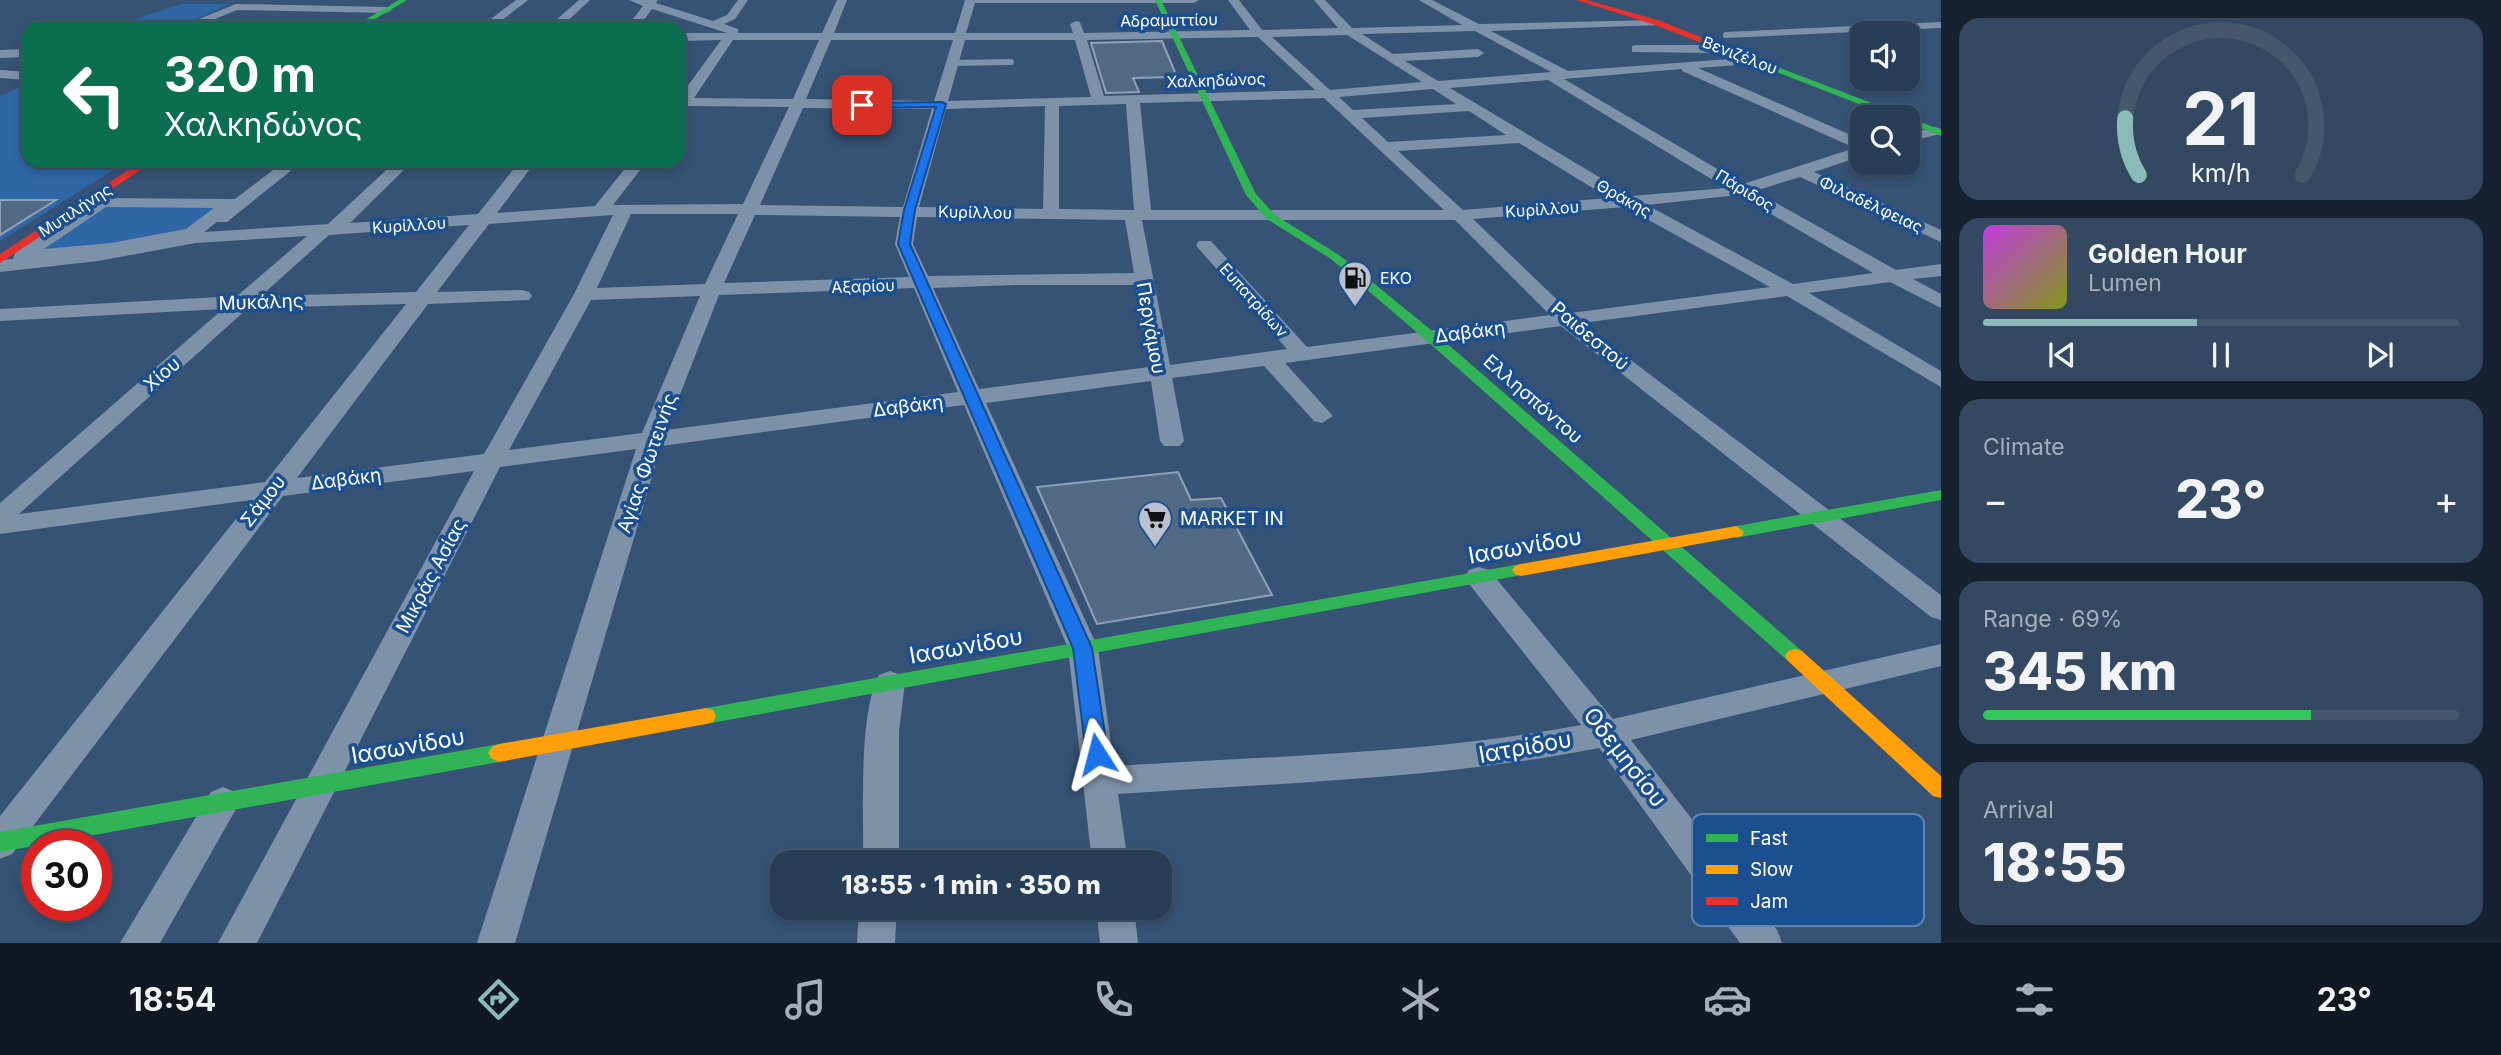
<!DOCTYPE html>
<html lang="en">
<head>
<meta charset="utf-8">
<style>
	:root { --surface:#283e57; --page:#344961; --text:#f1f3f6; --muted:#a5aeba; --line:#44576d; --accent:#8bbbb9 }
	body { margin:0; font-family:Inter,sans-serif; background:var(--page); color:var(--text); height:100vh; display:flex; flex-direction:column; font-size:26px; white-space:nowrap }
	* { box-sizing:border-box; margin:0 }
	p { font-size:23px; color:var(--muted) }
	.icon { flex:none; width:38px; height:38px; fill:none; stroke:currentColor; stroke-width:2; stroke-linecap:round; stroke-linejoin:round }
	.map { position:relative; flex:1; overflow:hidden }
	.drawer { display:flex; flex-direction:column; gap:18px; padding:18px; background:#162230; width:560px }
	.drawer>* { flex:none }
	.hud { position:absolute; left:21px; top:21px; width:665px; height:147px; border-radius:21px; box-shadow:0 4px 10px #0003,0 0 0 2px var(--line); background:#0b6e4f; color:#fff; overflow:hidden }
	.tools { position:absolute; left:1850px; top:21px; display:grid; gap:14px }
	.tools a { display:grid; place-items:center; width:70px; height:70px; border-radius:14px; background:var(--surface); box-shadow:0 4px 10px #0003,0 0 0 2px var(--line); font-size:35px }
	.speed { position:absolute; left:21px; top:830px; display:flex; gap:14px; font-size:35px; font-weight:700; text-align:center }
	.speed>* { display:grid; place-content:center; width:91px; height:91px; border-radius:50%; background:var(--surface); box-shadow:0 4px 10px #0003,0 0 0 2px var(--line); line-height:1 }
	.speed .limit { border:10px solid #d22; background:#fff; color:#111 }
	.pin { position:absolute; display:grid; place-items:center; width:60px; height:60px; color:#fff; margin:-30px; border-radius:14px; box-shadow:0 4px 10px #0006 }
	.me { position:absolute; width:77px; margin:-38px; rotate:351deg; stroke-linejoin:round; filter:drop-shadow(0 0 5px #0008) }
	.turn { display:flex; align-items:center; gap:24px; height:147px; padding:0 28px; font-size:32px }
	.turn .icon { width:91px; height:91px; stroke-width:2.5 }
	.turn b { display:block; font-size:49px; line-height:60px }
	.big { font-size:52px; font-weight:800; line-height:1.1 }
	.drawer .card { flex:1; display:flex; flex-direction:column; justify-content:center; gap:10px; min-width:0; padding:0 24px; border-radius:21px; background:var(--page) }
	.drawer .dial { align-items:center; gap:0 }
	.dial svg { height:182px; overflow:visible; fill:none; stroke:var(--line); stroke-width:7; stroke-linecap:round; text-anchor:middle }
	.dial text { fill:var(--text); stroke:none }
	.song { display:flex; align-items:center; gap:21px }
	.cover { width:84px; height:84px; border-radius:10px; background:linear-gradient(135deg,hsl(290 70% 55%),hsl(70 70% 35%)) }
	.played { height:7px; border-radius:4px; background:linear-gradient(90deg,var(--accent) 45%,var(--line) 45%) }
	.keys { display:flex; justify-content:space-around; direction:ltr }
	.heat { display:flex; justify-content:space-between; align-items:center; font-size:38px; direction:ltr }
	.charge { height:10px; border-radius:5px; background:linear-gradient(90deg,#34c759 69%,var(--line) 0) }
	.trip { position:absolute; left:770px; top:850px; width:402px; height:70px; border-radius:21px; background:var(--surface); box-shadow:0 4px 10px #0003,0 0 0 2px var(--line); font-weight:800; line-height:70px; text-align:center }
	.tabs { display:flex; height:112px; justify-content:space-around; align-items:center; background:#101923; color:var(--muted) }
	.tabs .icon { width:49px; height:49px }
	.tabs .on { color:var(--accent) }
	.tabs b { font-size:32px; color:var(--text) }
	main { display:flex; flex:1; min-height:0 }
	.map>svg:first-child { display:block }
</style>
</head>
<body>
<main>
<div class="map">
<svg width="1941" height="943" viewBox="0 0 1941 943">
	<rect width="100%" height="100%" fill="#365274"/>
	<g fill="#2f66a5">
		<polygon points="181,4 230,4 180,26 118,25"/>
		<polygon points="28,84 28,161 128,161 0,241 0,96"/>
		<polygon points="104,203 226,205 189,232 28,255"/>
	</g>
	<g fill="#526984" stroke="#92a2b6" stroke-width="2">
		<polygon points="1162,41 1177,77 1133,78 1139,92 1106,93 1091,43"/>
		<polygon points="0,200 56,200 0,235"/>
		<polygon points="1178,472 1191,500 1221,498 1272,595 1097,624 1037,487"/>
	</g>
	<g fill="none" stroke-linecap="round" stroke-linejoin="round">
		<g stroke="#7d92a8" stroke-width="6">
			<polyline points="1726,35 1941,25"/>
			<polyline points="953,63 1011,62"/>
		</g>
		<g fill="#7d92a8" fill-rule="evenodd">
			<polygon points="516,0 528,0 492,28 479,28"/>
			<polygon points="579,0 590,0 560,28 547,28"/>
			<path d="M629,0H658L656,3L713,21L727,15L738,0H748L735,19L724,24L738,29V33H822L837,0H847L834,33H955L965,0H1199L1194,3H975L966,33H1073L1070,24L1076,21L1080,22L1084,33L1250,30L1228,0H1239L1262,30L1338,28L1314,0H1325L1352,28L1462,25L1419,0H1432L1479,24L1658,20L1664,23L1662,25L1491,31L1568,71L1757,57V63L1753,64L1698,68L1862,140V156L1814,172L1941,230V242L1800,177L1755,191L1896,270L1941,264V276L1913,279L1941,294V308L1890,282L1809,293L1941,371V387L1787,296L1582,323L1941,595V620L1931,617L1561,326L1285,363L1333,416L1322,423L1314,421L1264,366L1172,378L1184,441L1180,446H1164L1160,441L1151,381L986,403L1098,648L1114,766C1270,756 1428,754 1581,725L1469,584L1465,577L1469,570L1479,567L1489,570L1613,719L1941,644V666L1631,740L1777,930L1782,943H1740L1599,748C1441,779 1279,783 1118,794L1128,863H1092L1068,648L964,405L661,446L515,943H477L636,449L500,467L257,943H218L474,471L283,496L12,854L0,859V816L251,500L0,534V503L223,309L0,321V309L237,296L307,236L196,243L98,261L0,272V260L13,259L15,253L96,198L235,199L285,161H303L227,222H217L204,232L328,224L396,161H413L350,223L478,214L520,161H536L497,213L595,206L631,161H647L613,205L743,204L789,107L688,106L679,113V98L721,40L679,41V33H727L652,9L638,28H626L643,6ZM1475,31L1551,72L1438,81L1405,61L1478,57L1484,53L1478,49L1393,54L1362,34ZM1347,35L1422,82L1330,90L1272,37ZM1258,37L1315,90L1104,96L1087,40ZM733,40H819L793,99L694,98ZM831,40H953L934,101L806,99ZM965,40H1075L1091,97L948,101ZM1682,69V71L1855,148L1743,184L1564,79ZM1548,80L1726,188L1631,196L1450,88ZM1433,89L1456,104L1353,110L1339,97ZM1324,98L1444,210H1151L1140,103ZM1126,104L1134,210L1059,209V106ZM1045,106L1043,209L919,207L946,109ZM803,108L932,109L903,207L760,205ZM1469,111L1506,135L1388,142L1362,118ZM1519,143L1609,198L1463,210L1398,151ZM1738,195L1873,273L1793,284L1647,205ZM106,207L214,208L186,229L111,243L44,249ZM1625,207L1770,287L1571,313L1473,219ZM631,214H738L705,284L597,288ZM613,215L574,294L484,454L297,478L428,304L529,300L532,296L529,292L522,290L437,292L489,224ZM755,215L900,217L895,244L909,277L724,283ZM917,217L1125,220L1134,273L928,276L913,244ZM1142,220H1455L1550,315L1307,347L1211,241H1199L1196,245L1199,249L1287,349L1170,365ZM469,225L416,292L261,296L329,235ZM1016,285H1135L1149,367L979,389L933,288ZM914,288L958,392L666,430L719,295ZM700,296L642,433L509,450L591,300ZM406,304L265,482L19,514L248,308Z"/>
			<polygon points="236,4 386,7 392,10 386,13 237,10 193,28 177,28"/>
			<polygon points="120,25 142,25 148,28 114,28"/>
			<polygon points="1636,45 1709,45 1715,49 1709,53 1632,52 1632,46"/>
			<polygon points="28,49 28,57 0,58 0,50"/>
			<polygon points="0,70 28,72 28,80 0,78"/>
			<polygon points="1935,127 1941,129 1940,134 1908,142 1908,134"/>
			<path d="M890,671L901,675L905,683L899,731V863H863C864,816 858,714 879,675Z"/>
			<polygon points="223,787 235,792 240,802 160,943 120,943 211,792"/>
			<polygon points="859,908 897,908 895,943 857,943"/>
			<polygon points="1096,908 1134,908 1138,943 1100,943"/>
		</g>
		<g fill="#30b455" fill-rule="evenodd">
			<polygon points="399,0 407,0 360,28 351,28"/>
			<polygon points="1155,0 1161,0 1256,194 1275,215 1339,255 1436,334 1802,651 1805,656 1802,661 1795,663 1788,661 1426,340 1331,259 1267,219 1246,195"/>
			<polygon points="1754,58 1903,115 1905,117 1892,117 1751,62"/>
			<polygon points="1908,117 1941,130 1941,136 1908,123"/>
			<polygon points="1941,490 1941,500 1736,538 1728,532 1736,526"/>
			<polygon points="1521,564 1527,566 1530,570 1527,574 706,724 699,722 696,716 699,710 706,708"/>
			<polygon points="499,744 506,747 510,753 506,759 499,762 0,852 0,832"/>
		</g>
		<g fill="#ff9f0a" fill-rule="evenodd">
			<polygon points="1736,526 1744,532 1742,536 1521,576 1515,574 1512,570 1515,566 1521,564"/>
			<polygon points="1795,649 1802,651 1941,776 1941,798 1933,796 1788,661 1785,656 1788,651"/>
			<polygon points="706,708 713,710 716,716 713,722 706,724 499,762 492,759 488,753 492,747 499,744"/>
		</g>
		<g fill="#e5322d" fill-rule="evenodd">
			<polygon points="1576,0 1587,0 1661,21 1758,60 1751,62 1655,25"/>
			<polygon points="142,161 154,161 0,263 0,254"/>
		</g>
	</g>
	<polygon fill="#1a73e8" stroke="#114b97" stroke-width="2" points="942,102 946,104 915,210 910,244 1092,648 1108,754 1104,761 1097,763 1089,761 1086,754 1073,648 898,244 904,210 936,107 862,108 857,105 862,103"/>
	<defs>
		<g id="fuel-pin" transform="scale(1.75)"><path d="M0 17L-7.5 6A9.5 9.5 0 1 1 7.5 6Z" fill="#b9c2ce" stroke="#1b4f8f"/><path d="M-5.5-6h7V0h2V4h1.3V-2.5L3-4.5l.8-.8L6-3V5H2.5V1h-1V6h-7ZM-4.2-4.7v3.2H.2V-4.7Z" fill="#111"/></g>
		<g id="supermarket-pin" transform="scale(1.75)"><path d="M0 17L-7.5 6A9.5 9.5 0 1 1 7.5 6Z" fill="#b9c2ce" stroke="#1b4f8f"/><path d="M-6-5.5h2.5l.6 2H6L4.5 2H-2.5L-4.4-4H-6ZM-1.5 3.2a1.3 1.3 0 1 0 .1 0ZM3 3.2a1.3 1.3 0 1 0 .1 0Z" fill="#111"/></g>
	</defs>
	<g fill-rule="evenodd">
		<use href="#fuel-pin" x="1355" y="278"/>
		<use href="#supermarket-pin" x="1155" y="518"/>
	</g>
	<g text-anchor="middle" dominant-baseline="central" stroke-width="7" stroke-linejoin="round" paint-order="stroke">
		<g font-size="16" fill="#fff" stroke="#1b4f8f">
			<text transform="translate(1169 20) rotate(-1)">Αδραμυττίου</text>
			<text transform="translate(1740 55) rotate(21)">Βενιζέλου</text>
			<text transform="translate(1216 80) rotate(-2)">Χαλκηδώνος</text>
			<text transform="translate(1745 190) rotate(31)">Πάριδος</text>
			<text transform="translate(1624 198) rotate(29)">Θράκης</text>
			<text transform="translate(1871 204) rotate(25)">Φιλαδέλφειας</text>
			<text transform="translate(1542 209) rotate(-4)">Κυρίλλου</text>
			<text transform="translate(75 210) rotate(-33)">Μυτιλήνης</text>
			<text transform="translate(975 212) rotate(1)">Κυρίλλου</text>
			<text transform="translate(409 225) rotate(-4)">Κυρίλλου</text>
			<text transform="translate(863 286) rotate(-2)">Αξαρίου</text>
			<text transform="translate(1254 300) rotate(48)">Ευπατρίδων</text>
		</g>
		<g font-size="16" fill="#fff" stroke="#1b4f8f" text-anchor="start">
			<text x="1380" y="278">ΕΚΟ</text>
		</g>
		<g font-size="19" fill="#fff" stroke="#1b4f8f">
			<text transform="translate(261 302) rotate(-2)">Μυκάλης</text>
			<text transform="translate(1151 328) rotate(80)">Περγάμου</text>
			<text transform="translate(1470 332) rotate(-7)">Δαβάκη</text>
			<text transform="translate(1590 336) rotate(40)">Ραιδεστού</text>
			<text transform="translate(162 374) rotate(-41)">Χίου</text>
			<text transform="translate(1533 399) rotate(41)">Ελλησπόντου</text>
			<text transform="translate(908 406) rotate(-7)">Δαβάκη</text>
			<text transform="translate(647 463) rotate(-71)">Αγίας Φωτεινής</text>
			<text transform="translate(346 479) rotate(-7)">Δαβάκη</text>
			<text transform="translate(263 501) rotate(-52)">Σάμου</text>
			<text transform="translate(431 576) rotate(-62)">Μικράς Ασίας</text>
		</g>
		<g font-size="19" fill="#fff" stroke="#1b4f8f" text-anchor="start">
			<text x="1180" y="518">MARKET IN</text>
		</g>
		<g font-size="23" fill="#fff" stroke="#1b4f8f">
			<text transform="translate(1525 546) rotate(-10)">Ιασωνίδου</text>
			<text transform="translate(966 646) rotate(-10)">Ιασωνίδου</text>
			<text transform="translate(408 746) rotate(-10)">Ιασωνίδου</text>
			<text transform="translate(1525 747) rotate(-10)">Ιατρίδου</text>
			<text transform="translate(1625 757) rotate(52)">Οδεμησίου</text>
		</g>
	</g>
	<rect x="1692" y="814" width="232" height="112" rx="10" fill="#1b4f8f" stroke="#5f84b1" stroke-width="2"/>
	<rect x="1706" y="834" width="32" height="8" fill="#30b455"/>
	<rect x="1706" y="865" width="32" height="9" fill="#ff9f0a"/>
	<rect x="1706" y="897" width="32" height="8" fill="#e5322d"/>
	<g font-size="19" fill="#fff">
		<text x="1750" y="845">Fast</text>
		<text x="1750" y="876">Slow</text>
		<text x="1750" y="908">Jam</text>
	</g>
</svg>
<div class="tools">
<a><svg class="icon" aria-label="sound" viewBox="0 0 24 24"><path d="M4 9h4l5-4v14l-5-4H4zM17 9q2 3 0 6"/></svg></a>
<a><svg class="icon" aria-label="search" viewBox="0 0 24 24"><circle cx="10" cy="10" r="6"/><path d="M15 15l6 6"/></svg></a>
</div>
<div class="speed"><div class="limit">30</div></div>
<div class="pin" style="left:862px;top:105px;background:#d93025"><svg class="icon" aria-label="arrive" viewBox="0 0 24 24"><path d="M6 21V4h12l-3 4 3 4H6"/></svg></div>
<svg class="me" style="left:1097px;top:754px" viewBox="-20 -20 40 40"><path d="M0-17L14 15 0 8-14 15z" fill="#1a73e8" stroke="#fff" stroke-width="4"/></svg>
<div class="trip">18:55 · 1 min · 350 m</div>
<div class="hud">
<div class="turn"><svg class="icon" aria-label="left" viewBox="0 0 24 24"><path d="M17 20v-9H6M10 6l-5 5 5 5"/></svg><div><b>320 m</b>Χαλκηδώνος</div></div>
</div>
</div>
<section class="drawer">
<div class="card dial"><svg viewBox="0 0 100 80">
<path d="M14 69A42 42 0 1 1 86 69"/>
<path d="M14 69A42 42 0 0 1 8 44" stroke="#8bbbb9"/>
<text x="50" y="56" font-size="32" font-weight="700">21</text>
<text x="50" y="72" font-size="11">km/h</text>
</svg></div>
<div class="card">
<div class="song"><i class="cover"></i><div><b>Golden Hour</b><p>Lumen</p></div></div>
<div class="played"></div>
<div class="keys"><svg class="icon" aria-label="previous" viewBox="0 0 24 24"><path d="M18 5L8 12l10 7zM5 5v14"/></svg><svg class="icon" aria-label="pause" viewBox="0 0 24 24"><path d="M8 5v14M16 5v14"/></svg><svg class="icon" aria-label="next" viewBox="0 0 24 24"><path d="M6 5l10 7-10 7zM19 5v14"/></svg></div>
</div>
<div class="card"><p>Climate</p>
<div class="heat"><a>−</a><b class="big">23°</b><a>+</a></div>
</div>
<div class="card"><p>Range · 69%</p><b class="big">345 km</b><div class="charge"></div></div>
<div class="card"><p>Arrival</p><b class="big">18:55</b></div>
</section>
</main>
<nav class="tabs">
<b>18:54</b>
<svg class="icon on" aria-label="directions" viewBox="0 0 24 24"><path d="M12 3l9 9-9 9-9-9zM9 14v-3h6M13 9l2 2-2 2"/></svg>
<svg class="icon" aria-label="music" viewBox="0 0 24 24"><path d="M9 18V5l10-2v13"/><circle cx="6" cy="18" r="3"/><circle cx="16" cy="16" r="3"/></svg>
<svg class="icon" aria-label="phone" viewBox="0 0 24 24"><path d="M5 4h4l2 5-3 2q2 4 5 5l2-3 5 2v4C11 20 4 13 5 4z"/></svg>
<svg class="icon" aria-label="climate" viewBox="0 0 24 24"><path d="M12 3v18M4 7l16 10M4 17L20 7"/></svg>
<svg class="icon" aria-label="car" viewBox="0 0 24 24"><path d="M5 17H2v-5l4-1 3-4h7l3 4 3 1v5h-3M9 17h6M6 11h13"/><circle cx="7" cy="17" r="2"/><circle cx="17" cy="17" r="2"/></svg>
<svg class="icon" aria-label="filters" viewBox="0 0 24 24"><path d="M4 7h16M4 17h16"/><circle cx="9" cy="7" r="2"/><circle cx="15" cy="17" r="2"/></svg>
<b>23°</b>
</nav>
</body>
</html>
